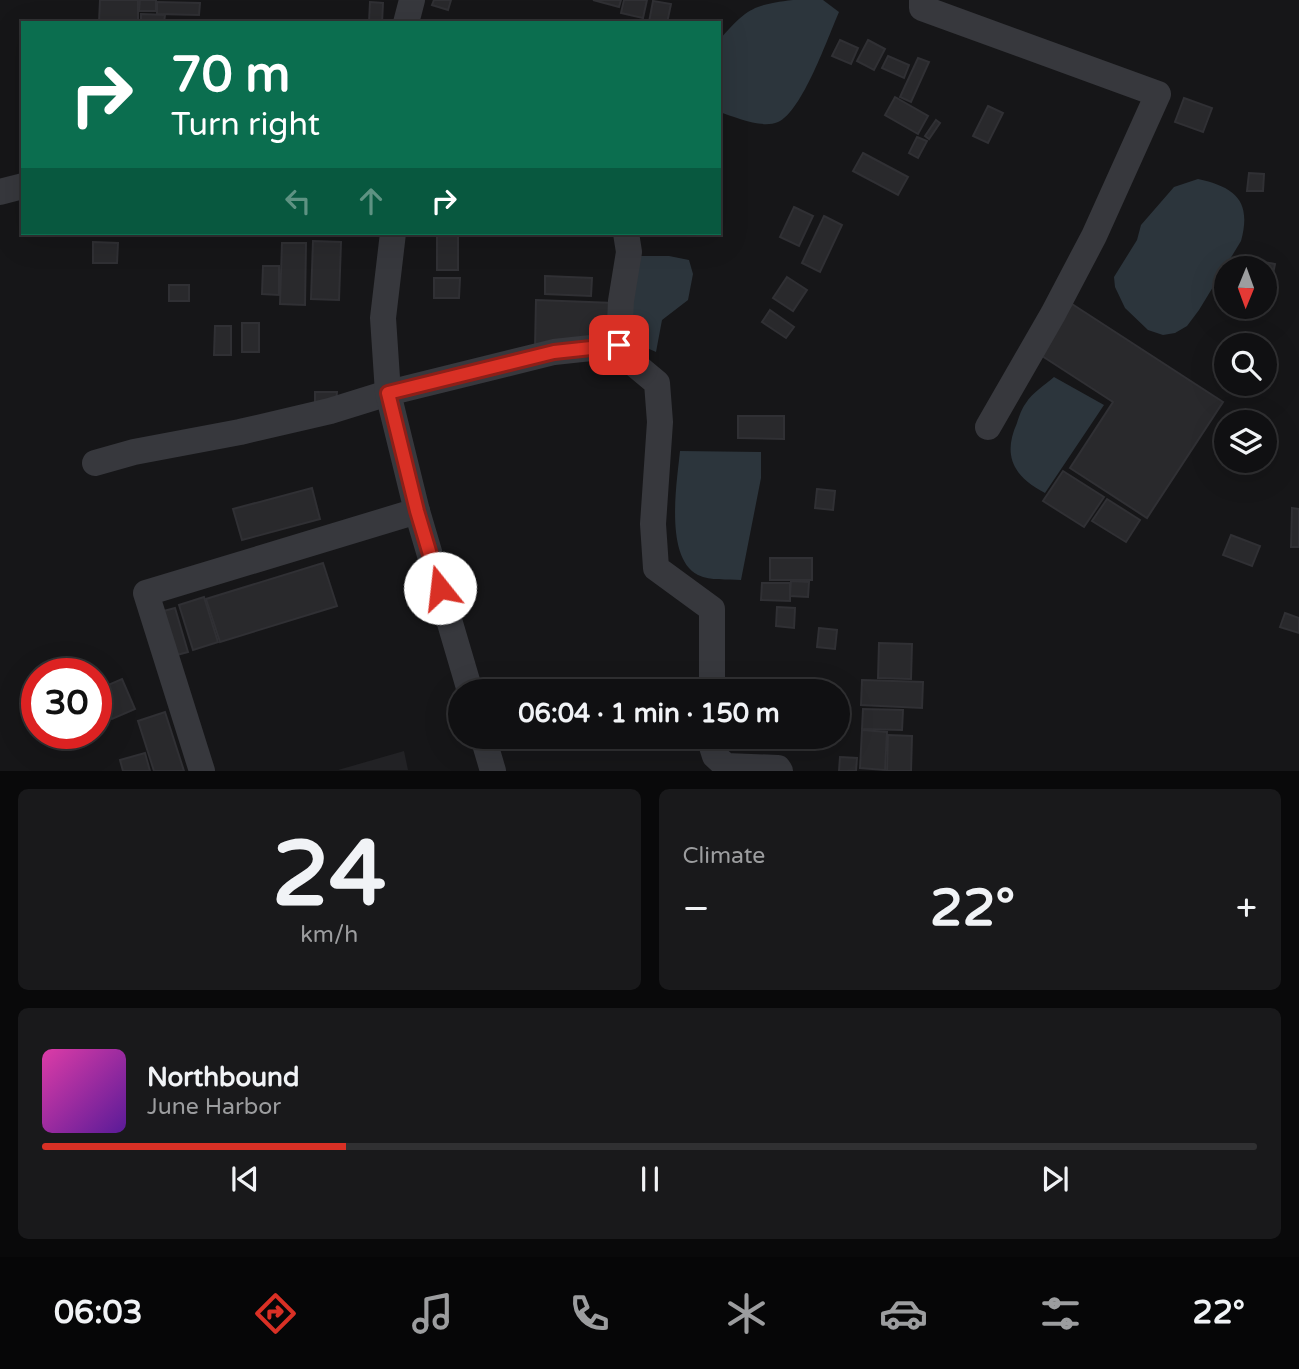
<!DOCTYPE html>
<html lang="en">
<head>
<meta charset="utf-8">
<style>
	:root { --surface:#101012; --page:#19191b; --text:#f1f3f6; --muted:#9c9d9f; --line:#303032; --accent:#d93025 }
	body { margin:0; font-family:"Varela Round",sans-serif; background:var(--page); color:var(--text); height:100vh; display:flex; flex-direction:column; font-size:26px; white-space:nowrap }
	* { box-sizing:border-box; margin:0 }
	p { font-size:23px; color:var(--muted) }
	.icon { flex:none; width:38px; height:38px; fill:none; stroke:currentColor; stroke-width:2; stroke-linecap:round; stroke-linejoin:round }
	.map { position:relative; height:771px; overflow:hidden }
	.drawer { display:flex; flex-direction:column; gap:18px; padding:18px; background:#09090a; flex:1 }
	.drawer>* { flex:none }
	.top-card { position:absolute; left:21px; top:21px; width:700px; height:214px; border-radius:0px; box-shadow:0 7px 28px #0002,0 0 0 2px var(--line); background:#0b6e4f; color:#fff; overflow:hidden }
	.needle { width:46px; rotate:181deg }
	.tools { position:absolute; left:1214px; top:256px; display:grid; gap:14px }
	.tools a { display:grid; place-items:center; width:63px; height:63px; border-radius:50%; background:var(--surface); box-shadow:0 7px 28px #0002,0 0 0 2px var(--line); font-size:35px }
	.speed { position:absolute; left:21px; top:658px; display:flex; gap:14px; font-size:35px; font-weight:700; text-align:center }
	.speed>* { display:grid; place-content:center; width:91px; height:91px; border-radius:50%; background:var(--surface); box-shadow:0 7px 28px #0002,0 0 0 2px var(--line); line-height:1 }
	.speed .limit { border:10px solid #d22; background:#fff; color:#111 }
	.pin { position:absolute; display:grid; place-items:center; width:60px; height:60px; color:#fff; margin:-30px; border-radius:14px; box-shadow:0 4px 10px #0006 }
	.me { position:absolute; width:77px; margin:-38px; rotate:344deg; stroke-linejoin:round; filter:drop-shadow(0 0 5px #0008) }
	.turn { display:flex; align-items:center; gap:24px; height:147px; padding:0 35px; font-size:32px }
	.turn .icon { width:91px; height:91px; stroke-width:2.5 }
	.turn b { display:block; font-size:49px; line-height:60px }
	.lanes { display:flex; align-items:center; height:66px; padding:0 35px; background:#0003; justify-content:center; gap:35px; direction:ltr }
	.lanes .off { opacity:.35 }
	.big { font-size:52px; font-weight:700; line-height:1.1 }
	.drawer .card { flex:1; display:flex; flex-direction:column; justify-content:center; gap:10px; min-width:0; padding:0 24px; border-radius:10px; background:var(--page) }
	.drawer .dial { align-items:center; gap:0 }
	.dial b { font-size:91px; line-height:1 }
	.song { display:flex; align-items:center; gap:21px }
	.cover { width:84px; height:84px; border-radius:10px; background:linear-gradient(135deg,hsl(320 70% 55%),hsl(270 70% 35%)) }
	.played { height:7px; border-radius:4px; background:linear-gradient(90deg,var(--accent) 25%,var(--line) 25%) }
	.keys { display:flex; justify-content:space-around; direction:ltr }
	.heat { display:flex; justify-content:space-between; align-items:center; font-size:38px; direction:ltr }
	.drawer .tiles { flex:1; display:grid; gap:18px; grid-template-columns:1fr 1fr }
	.card:last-child { grid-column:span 2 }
	.trip { position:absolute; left:448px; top:679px; width:402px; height:70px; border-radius:35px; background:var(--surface); box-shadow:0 7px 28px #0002,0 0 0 2px var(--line); font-weight:700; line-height:70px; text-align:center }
	.tabs { display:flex; height:112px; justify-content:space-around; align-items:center; background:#060607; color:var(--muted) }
	.tabs .icon { width:49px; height:49px }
	.tabs .active { color:var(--accent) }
	.tabs b { font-size:32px; color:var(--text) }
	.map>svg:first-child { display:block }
</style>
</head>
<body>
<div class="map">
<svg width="1299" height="771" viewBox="0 0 1299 771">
	<rect width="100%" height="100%" fill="#161618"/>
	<polygon fill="#222225" points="404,751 408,770 338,770"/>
	<g fill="#2c353c">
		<path d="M793,0H823L839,12C828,37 802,112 778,122C761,129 736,117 719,112L720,39C747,9 752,5 793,0Z"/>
		<path d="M1198,179C1235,187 1252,201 1241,241L1199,310L1187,326L1175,333L1163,335L1148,330L1125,308L1115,287L1114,277L1137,240L1141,225L1174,187Z"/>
		<polygon points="636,256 669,256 689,260 693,274 688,300 662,320 656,352 627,339"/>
		<path d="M1054,377L1104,405L1045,493C1014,477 1002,456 1017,423C1019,416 1022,408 1026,403C1032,393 1045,385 1054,377Z"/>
		<path d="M680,451L761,452V478L741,580C727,579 711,581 698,575C664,558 677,482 680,451Z"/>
	</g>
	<g fill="#29292c" stroke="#303034" stroke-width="2">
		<polygon points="100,0 138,0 138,23 99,23"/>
		<polygon points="140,0 156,0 156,11 139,11"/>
		<polygon points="434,0 451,0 448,10 432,5"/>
		<polygon points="593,0 621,0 619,7"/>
		<polygon points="624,0 647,0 643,18 621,13"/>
		<polygon points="653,1 671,4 667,23 649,22"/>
		<polygon points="157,2 200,3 199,15 157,14"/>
		<polygon points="370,2 383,3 382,23 369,23"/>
		<polygon points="141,14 165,15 164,23 141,23"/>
		<polygon points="840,40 858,48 851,64 832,56"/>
		<polygon points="868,40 885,49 874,70 857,61"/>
		<polygon points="888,56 909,65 904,78 882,68"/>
		<polygon points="918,58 929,62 911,102 900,97"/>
		<polygon points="895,97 928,116 918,134 885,115"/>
		<polygon points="1184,98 1212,108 1203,132 1175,122"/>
		<polygon points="988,106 1003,113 988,143 973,136"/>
		<polygon points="936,120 940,123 929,139 925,136"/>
		<polygon points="917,137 927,141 918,158 909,153"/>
		<polygon points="863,153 908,177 898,195 853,171"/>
		<polygon points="1249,173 1264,174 1263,191 1247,191"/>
		<polygon points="794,207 813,216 799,246 780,237"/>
		<polygon points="824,216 842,225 820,272 802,263"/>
		<rect x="437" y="234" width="21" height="36"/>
		<polygon points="313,241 341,242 339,300 311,299"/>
		<polygon points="93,242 118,243 117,263 93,263"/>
		<polygon points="282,243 306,243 305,305 280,304"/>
		<polygon points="1259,261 1275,264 1269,293 1265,292 1265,268 1257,268"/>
		<polygon points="263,266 279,266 279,295 262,294"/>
		<polygon points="545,276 592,278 591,296 545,294"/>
		<polygon points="787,277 807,290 793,311 773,298"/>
		<polygon points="434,278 460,278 459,298 434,298"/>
		<rect x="169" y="285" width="20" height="16"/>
		<polygon points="536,300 614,303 612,343 535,349"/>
		<polygon points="1072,304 1223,402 1147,518 1070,468 1113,402 1039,354"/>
		<polygon points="770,310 794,327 786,338 762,322"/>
		<rect x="242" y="323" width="17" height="29"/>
		<polygon points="215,326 231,326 231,355 214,355"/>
		<polygon points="315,392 337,392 336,402 315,402"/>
		<polygon points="738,416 784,416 784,439 738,438"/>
		<polygon points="1063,471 1104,497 1084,527 1043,501"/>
		<polygon points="312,488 320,519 242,540 233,509"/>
		<polygon points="817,489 835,491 833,510 815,508"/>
		<polygon points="1107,499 1140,520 1126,542 1092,521"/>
		<polygon points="1292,508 1299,509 1299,547 1291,547"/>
		<polygon points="1231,535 1260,546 1252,566 1223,555"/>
		<rect x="770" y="558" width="42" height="22"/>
		<polygon points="323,563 337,606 220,642 206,599"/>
		<polygon points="791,581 809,582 808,597 790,596"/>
		<polygon points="762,583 790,583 790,601 761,600"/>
		<polygon points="204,597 218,642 193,650 179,605"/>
		<polygon points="777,607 795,608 794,628 776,626"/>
		<polygon points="175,608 188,652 173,656 160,612"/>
		<polygon points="1285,613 1299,618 1299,633 1280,627"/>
		<polygon points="819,628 837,630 835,649 817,647"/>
		<polygon points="879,643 912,644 911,679 878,678"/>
		<polygon points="122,679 135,709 112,719 99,689"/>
		<polygon points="862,680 923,682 922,708 861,705"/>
		<polygon points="863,709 903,710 902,730 862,729"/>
		<polygon points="165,712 184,771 154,771 138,721"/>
		<polygon points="862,730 887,732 885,770 860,768"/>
		<polygon points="888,735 912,736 911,771 887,771"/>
		<polygon points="145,753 150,771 123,771 120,760"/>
		<polygon points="840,757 857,758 856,771 839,771"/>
	</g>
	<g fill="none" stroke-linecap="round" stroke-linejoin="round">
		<g stroke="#37383d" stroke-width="26">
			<polyline points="922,0 922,8 1158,94 1094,236 1053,314 988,427"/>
			<polyline points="406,23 412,0"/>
			<polyline points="0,192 23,186"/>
			<polyline points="626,233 629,252 621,301 619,345 633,363 657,383 660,422 653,524 656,568 712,609 712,691"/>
			<polyline points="95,463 134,452 240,432 330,411 388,393 554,352 619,345"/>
			<polyline points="417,511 470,691"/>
			<polyline points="483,737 493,771"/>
			<polyline points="709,737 715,756 726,766 778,768 780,771"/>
			<polyline points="202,771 146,593 417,511 388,393 383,318 393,233"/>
		</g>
	</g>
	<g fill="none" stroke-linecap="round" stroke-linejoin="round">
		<g stroke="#8d1f18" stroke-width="18">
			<polyline id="route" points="440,588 417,511 388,393 554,352 619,345"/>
		</g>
		<use href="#route" stroke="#d93025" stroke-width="12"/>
	</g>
</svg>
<div class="tools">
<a><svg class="needle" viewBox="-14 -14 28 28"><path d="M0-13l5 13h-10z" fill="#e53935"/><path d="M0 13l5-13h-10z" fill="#9c9d9f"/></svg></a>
<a><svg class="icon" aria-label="search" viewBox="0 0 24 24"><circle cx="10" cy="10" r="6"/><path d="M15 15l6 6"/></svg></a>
<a><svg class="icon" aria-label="layers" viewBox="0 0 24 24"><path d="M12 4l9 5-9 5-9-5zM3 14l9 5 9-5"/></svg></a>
</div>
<div class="speed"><div class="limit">30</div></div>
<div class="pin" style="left:619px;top:345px;background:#d93025"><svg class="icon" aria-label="arrive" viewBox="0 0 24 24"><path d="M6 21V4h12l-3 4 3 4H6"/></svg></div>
<svg class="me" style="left:440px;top:588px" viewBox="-20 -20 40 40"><circle r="19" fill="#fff"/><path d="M0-13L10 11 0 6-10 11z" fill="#d93025"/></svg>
<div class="trip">06:04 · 1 min · 150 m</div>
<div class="top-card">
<div class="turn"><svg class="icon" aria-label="right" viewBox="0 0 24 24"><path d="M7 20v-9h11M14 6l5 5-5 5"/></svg><div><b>70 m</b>Turn right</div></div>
<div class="lanes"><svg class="icon off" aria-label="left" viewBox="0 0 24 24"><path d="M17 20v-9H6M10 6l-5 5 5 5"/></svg><svg class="icon off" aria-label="ahead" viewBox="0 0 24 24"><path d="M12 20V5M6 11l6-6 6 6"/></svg><svg class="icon" aria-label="right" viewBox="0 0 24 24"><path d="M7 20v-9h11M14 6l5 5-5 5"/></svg></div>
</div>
</div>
<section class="drawer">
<div class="tiles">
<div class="card dial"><b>24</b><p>km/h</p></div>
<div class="card"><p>Climate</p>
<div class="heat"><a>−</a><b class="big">22°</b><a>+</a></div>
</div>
<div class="card">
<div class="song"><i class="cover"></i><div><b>Northbound</b><p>June Harbor</p></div></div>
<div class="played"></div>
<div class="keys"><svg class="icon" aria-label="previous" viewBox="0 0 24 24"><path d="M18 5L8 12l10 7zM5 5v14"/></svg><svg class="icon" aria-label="pause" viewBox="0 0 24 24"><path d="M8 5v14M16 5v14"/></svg><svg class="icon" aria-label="next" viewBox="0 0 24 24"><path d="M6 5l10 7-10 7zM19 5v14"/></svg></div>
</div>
</div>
</section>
<nav class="tabs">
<b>06:03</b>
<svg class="icon active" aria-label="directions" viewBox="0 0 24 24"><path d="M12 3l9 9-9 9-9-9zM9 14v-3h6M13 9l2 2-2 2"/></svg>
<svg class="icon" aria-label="music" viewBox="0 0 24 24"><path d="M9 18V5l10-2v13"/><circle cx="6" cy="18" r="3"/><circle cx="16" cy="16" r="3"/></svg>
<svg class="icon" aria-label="phone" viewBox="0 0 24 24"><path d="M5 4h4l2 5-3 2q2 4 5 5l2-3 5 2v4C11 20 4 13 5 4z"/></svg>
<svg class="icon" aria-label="climate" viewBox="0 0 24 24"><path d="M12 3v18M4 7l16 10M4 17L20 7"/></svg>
<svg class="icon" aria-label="car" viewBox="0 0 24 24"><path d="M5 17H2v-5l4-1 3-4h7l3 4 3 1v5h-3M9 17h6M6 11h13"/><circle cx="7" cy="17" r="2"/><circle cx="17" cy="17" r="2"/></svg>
<svg class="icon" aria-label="filters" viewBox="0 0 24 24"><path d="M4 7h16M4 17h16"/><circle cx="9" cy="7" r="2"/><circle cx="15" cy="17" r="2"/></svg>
<b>22°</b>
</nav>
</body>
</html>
